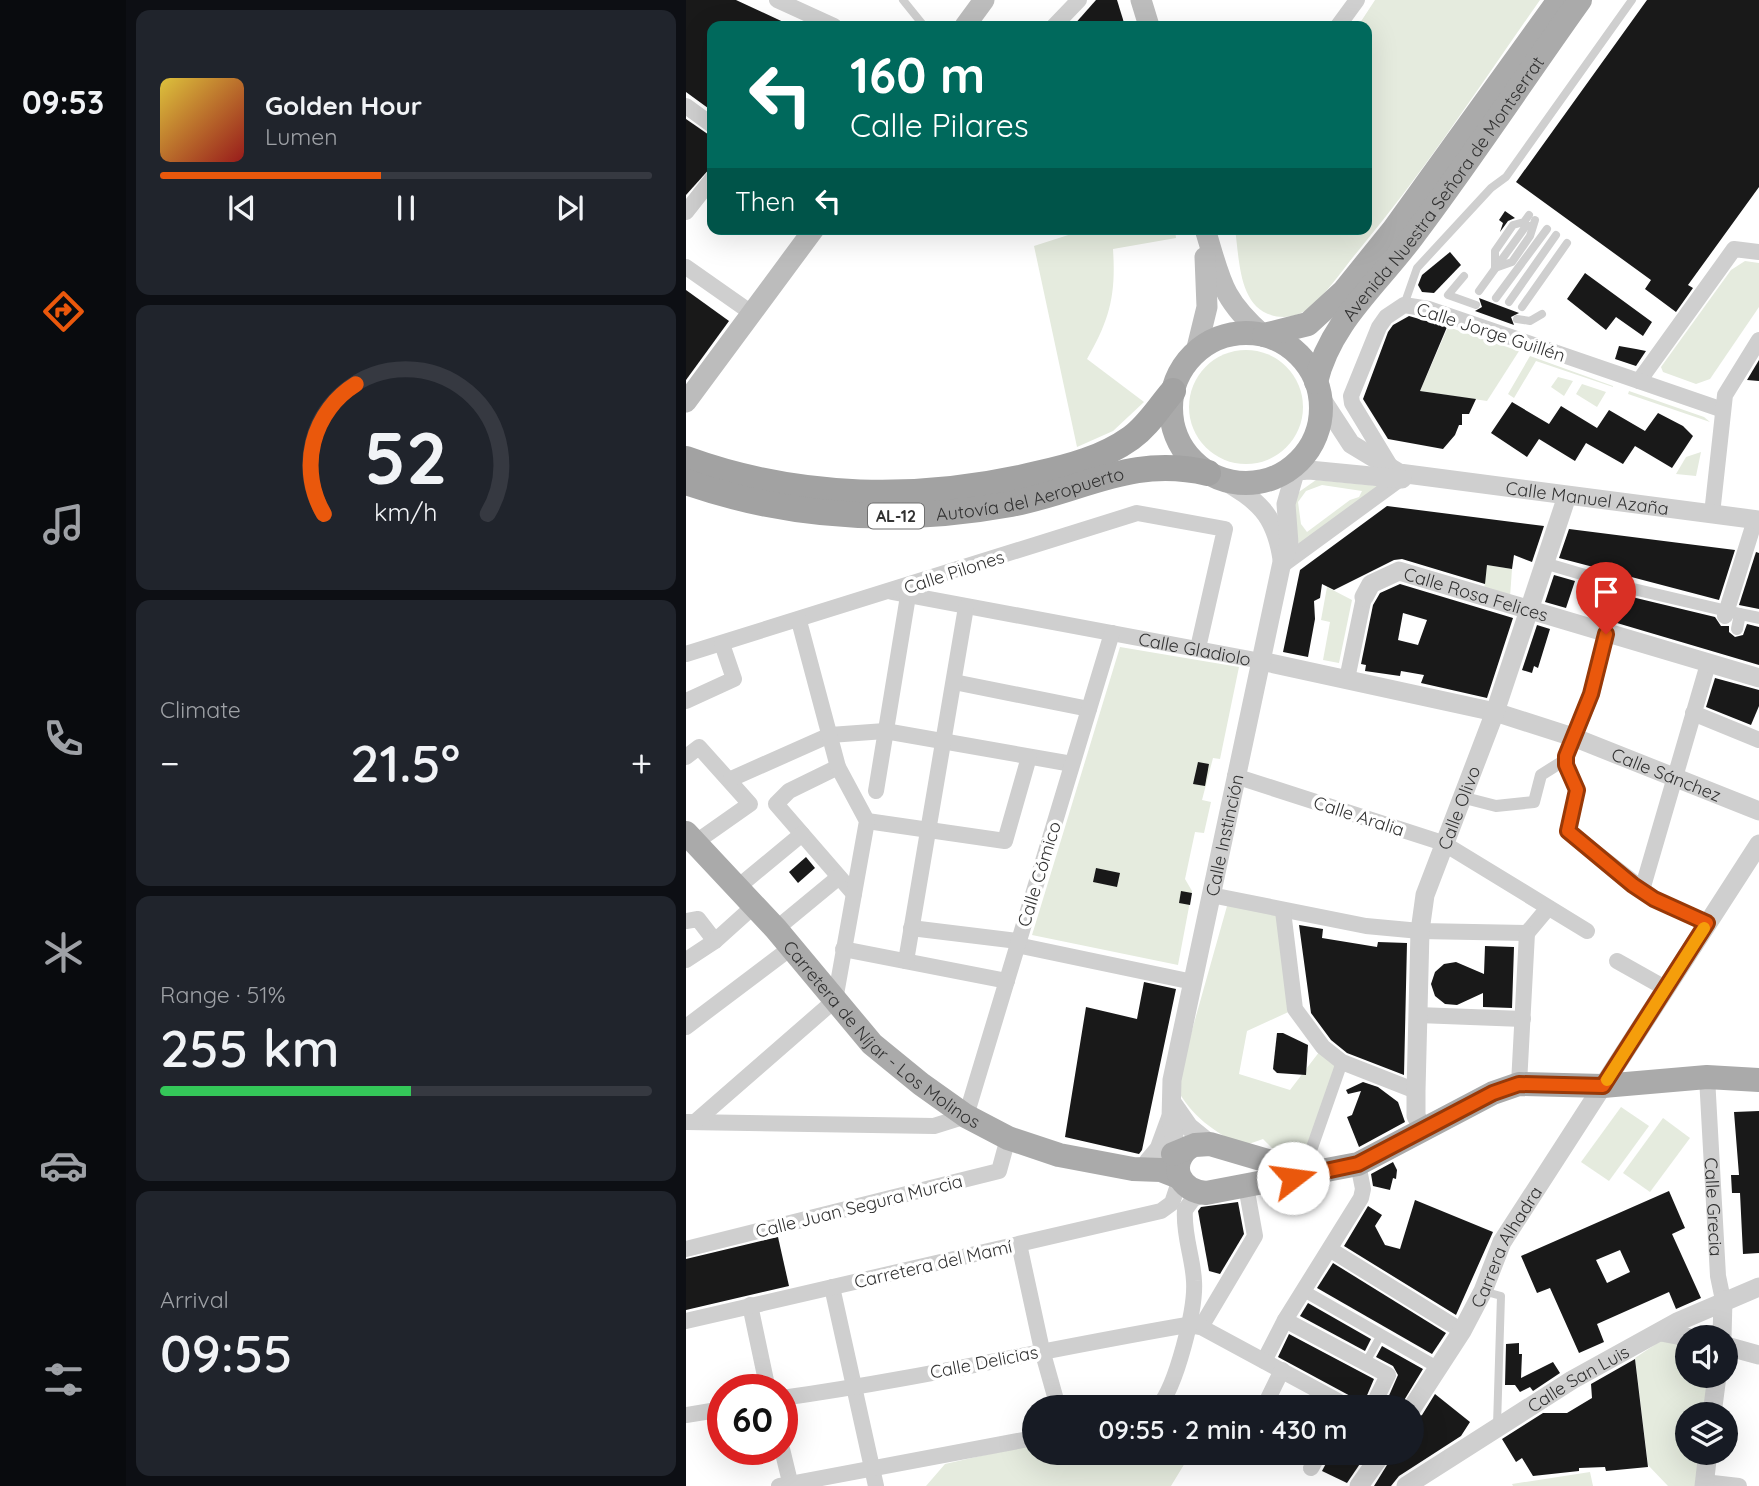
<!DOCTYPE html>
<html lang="en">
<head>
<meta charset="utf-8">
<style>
	:root { --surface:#171b24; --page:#20242c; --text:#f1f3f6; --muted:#9ea1a6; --line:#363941; --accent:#ea580c }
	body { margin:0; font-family:Quicksand,sans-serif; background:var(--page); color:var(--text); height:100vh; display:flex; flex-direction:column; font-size:26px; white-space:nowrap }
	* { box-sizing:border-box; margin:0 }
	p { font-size:23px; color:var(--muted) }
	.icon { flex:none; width:38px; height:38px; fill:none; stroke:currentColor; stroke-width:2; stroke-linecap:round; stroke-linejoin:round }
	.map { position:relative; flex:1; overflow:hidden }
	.drawer { display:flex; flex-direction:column; gap:10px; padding:10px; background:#0d0f14; width:560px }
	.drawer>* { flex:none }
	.banner { position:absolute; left:21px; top:21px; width:665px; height:214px; border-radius:14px; box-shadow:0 7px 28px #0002; background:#00695c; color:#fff; overflow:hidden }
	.fabs { position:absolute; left:989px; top:1325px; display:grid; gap:14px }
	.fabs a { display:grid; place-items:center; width:63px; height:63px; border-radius:50%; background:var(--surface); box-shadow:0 7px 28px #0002; font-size:35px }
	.speed { position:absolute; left:21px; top:1374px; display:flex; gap:14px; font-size:35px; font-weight:700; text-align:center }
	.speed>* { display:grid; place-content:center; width:91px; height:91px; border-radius:50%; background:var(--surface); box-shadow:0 7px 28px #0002; line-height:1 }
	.speed .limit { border:10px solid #d22; background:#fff; color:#111 }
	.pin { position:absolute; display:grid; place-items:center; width:60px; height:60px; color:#fff; margin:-72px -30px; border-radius:50% 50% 50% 0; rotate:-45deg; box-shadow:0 0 7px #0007 }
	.pin .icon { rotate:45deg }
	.me { position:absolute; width:77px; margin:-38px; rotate:75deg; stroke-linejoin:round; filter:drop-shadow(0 0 5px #0008) }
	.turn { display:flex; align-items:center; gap:24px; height:147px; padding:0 28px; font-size:32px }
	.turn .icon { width:91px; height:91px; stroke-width:2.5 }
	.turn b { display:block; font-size:49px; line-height:60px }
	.then { display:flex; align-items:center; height:66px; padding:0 28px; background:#0003; gap:14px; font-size:26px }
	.big { font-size:52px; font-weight:600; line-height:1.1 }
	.drawer .tile { flex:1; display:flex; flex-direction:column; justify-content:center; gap:10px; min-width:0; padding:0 24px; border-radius:14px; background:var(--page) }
	.drawer .dial { align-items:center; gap:0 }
	.dial svg { height:182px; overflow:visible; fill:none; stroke:var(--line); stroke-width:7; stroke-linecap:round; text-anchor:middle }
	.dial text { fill:var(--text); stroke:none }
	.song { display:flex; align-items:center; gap:21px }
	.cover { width:84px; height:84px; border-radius:10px; background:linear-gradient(135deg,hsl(50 70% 55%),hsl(0 70% 35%)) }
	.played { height:7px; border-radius:4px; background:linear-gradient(90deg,var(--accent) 45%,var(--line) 45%) }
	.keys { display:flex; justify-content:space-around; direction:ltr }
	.heat { display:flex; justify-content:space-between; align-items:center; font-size:38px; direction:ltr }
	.charge { height:10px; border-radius:5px; background:linear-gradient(90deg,#34c759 51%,var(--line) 0) }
	.trip { position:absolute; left:336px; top:1395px; width:402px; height:70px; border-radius:35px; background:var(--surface); box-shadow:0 7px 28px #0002; font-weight:600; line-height:70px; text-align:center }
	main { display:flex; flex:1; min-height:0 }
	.dock { display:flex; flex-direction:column; width:126px; justify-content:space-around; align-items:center; background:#090b0e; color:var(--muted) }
	.dock .icon { width:49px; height:49px }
	.dock .active { color:var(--accent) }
	.dock b { font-size:32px; color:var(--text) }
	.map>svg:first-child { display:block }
</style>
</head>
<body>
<main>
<nav class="dock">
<b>09:53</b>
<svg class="icon active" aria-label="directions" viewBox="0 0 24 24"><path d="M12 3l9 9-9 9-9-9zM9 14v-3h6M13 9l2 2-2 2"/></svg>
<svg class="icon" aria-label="music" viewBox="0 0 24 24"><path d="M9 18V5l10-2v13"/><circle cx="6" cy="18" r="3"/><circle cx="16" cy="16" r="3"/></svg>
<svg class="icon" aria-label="phone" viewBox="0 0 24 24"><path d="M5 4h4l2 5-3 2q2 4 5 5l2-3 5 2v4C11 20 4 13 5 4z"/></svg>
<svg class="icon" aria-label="climate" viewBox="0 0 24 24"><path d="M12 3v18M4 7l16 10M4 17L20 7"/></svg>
<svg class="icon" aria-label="car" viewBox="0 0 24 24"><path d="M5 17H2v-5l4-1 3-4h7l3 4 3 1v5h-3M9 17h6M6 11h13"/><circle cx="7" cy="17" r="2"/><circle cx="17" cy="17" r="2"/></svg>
<svg class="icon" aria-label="filters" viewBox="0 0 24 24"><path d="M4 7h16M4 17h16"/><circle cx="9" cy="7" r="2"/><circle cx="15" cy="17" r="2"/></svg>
</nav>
<section class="drawer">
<div class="tile">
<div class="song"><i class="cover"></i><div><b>Golden Hour</b><p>Lumen</p></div></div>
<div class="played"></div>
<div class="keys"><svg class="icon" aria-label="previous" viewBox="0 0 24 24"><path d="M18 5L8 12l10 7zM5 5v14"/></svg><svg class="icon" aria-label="pause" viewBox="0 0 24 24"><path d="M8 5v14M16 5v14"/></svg><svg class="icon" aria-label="next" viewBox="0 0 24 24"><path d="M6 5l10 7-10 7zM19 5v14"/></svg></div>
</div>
<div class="tile dial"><svg viewBox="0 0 100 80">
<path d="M14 69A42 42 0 1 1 86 69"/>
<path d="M14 69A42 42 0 0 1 28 12" stroke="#ea580c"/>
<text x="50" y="56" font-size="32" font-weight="700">52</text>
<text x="50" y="72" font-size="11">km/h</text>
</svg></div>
<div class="tile"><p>Climate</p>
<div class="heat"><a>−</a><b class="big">21.5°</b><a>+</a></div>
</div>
<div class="tile"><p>Range · 51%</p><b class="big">255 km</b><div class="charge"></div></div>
<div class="tile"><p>Arrival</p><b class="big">09:55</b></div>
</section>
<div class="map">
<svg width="1073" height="1486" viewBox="0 0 1073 1486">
	<rect width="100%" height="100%" fill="#fff"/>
	<g fill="#e5ebde" fill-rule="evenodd">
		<path d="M689,0H854C795,84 738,172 672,251C656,270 639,297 619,311C614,314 604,317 598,317C552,316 554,262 549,229H681V26H672Z"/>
		<path d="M401,229H489L490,238L427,249C430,295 424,319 401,359L458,402L427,431L391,447L348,246Z"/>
		<polygon points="1059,261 1073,263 1073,307 1024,379 1010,384 977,372 975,367 1045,270"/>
		<polygon points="762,327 833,351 801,401 734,391"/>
		<circle cx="560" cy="407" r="57"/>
		<polygon points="844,356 927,386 927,387 850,361 828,398 822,394"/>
		<polygon points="872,377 887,381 878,396 865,387"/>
		<polygon points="896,384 920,392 911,407 890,394"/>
		<polygon points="943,391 1018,417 1024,422 942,394"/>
		<polygon points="1015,452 1010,476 990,474 1000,457"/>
		<path d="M630,480L693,486L613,546L608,517L610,494ZM636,485L676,491L673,497L664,500L621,532L615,524L612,502L620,491Z"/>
		<polygon points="801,565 826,569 824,597 798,590"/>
		<polygon points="641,587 666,600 653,663 637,660 644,622 635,620"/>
		<polygon points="434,647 553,667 534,759 527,758 516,800 525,802 518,833 509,832 499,879 506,891 492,965 346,935"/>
		<path d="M543,899L597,911L609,1009L561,1031L553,1074L604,1090L637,1047L656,1062L621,1162L601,1163L577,1139L557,1146C528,1132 505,1116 490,1087Z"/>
		<polygon points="935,1107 963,1126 923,1181 895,1162"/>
		<polygon points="977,1118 1004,1138 964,1192 937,1173"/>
		<polygon points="976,1340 1001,1346 1001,1376 1031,1376 1027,1414 1001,1414 1001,1452 1022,1453 1019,1486 982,1486 962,1465 949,1358"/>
		<polygon points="348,1444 348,1452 505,1453 485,1486 240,1486 259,1464"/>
		<polygon points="904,1472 907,1486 827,1486 826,1484"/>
	</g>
	<g fill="#191919" fill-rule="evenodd">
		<polygon points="0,0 50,0 106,26 26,26 26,111 0,92"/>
		<polygon points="410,0 431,0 439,26 387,26"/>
		<polygon points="961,0 1073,0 1073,187 1002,285 1007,288 990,312 959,289 965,280 830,182"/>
		<polygon points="0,119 26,137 26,166 0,195"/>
		<polygon points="819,211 829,218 822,221 814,232 817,223 813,220"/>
		<polygon points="764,252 775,265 748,293 736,292 732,285 736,275"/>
		<polygon points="899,273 966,322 957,336 930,317 920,330 881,299"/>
		<polygon points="0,290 43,321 0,380"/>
		<polygon points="793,298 833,313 825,317 828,325 789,311 796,307"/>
		<polygon points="723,316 761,327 734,391 790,399 783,414 776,414 776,425 773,425 769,435 757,449 702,439 677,399 702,332 707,325"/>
		<polygon points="933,346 950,349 960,351 950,366 929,359"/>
		<polygon points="1073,360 1073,381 1061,380"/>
		<polygon points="826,402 863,424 875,406 911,428 923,410 959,431 972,413 997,426 1007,436 986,468 949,446 937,464 900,443 889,461 853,439 841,457 805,433"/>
		<polygon points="701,506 858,526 846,562 828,555 826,569 801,565 799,584 716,559 708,560 648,590 636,584 634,598 628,601 629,619 622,657 597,652 614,570"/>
		<polygon points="883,529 962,539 1049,550 1033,600 873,558"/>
		<polygon points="1070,552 1073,553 1073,609 1053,605"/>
		<polygon points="868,575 889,581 880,608 859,602"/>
		<path d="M714,584L827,618L801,698L735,683L738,675L715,671L714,676L679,671L680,665L675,664L687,605L694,593ZM717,613L741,620L732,645L712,640Z"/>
		<polygon points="921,591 1029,617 1035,626 1043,626 1043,632 1049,637 1057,635 1061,624 1073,627 1073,665 914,618"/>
		<polygon points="851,625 864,629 852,668 848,666 846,673 836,670"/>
		<polygon points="1029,678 1073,690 1073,706 1065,725 1020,707"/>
		<polygon points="512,762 523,764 519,786 507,784"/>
		<polygon points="120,857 129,868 112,883 103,872"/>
		<polygon points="410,868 434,873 431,887 407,882"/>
		<polygon points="495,891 506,893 504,905 493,903"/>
		<polygon points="613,925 637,929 636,938 691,947 692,942 721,943 718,1075 661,1053 645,1040 625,1013"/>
		<polygon points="799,946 828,947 826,1008 797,1007 797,993 771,1005 759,1004 749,996 745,984 749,972 758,964 770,962 798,974"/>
		<polygon points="458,982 490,989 456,1150 453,1154 379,1137 400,1007 451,1019"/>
		<polygon points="591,1033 597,1033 622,1045 620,1075 591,1073 587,1069"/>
		<polygon points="677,1082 692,1087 712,1102 719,1122 673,1147 661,1117 666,1115 675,1091 662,1094 660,1090"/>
		<polygon points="1073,1111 1073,1253 1057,1254 1054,1193 1046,1193 1045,1175 1053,1175 1048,1112"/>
		<polygon points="707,1162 711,1170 710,1179 707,1178 704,1190 687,1186 685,1174"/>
		<path d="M983,1191L999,1228L986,1234L1015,1298L990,1309L983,1292L911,1324L918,1342L893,1353L864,1288L851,1293L835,1256ZM934,1250L944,1272L921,1283L910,1260Z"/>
		<polygon points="729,1200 807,1232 770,1315 658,1246 682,1206 696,1215 689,1226 699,1245 714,1249"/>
		<polygon points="552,1202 558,1234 534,1274 523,1271 512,1211 515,1207"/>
		<polygon points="92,1237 103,1286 0,1310 0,1259"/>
		<polygon points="647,1263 760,1333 746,1354 631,1288"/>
		<polygon points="622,1303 685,1339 679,1351 614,1316"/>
		<polygon points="603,1334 688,1379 676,1407 668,1398 592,1357"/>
		<polygon points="833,1343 833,1354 836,1354 835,1378 867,1362 874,1373 847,1391 844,1387 834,1392 829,1385 819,1385 820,1344"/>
		<polygon points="696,1346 737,1369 714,1407 698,1407 712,1375 707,1366 690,1357"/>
		<polygon points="949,1359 962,1467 920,1471 919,1467 893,1468 893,1471 847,1476 836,1458 830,1462 816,1439 857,1413 881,1413 906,1398 905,1384"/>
		<polygon points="749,1394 784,1422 775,1436 713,1476 705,1486 688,1486 709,1452 726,1452 726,1420 736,1415"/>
		<polygon points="619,1395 641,1407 612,1407"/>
		<polygon points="646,1452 682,1452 661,1483 636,1471"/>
	</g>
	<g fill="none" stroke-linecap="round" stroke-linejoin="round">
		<g stroke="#cfcfcf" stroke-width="8">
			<polyline points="217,0 238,26"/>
			<polyline points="809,268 809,251 827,225 838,222 843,215"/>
			<polyline points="809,268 826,262 844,236 849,220"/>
			<polyline points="778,276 762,295 790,305"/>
			<polyline points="793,291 840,226 845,226"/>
			<polyline points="810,298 861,229"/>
			<polyline points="823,302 870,235"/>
			<polyline points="718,305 731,268 805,188 820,177 946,0"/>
			<polyline points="836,307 881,243"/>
			<polyline points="831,319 844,321 856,314"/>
			<polyline points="797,1291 815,1296 811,1425"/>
			<polyline points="680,1362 695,1335"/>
		</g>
		<g stroke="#cfcfcf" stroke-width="12">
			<polyline points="858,563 943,588 1054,614 1051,629"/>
			<polyline points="1054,614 1073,618"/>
			<polyline points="775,797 810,806 848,802 855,775 879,760"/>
			<polyline points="621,1173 621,1162 656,1062"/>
			<polyline points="618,1291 751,1367"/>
		</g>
		<g stroke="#cfcfcf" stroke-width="16">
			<polyline points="91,0 148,26"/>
			<polyline points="368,26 393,0"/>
			<polyline points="652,26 671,0"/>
			<polyline points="0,106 26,125"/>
			<polyline points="0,212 26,179"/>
			<polyline points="0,267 67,314"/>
			<polyline points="953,381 1048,249 1073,252"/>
			<polyline points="706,469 666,403 665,396 693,327 700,317 718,305 743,309 1037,410"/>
			<polyline points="1026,514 1039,395 1073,340"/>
			<polyline points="595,566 714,479"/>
			<path id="s1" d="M206,592L575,661"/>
			<polyline points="1039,616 1069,520"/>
			<polyline points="920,634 906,694 880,756 880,765 891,790 882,831 969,899 1021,923"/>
			<polyline points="0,654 451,513 539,529 512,648"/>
			<polyline points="661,679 678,597"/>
			<polyline points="268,682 403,709"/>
			<polyline points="0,701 48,679 36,644"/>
			<polyline points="1007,713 1073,740"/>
			<polyline points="0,757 13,747 64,804 10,842"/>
			<polyline points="152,767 103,791 90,804 168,894"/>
			<polyline points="549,776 757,843 901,931"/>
			<polyline points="45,779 144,735 199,731 386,764"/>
			<polyline points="190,791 222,596"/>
			<polyline points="181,821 319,841 343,757"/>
			<polyline points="52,887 116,834"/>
			<polyline points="956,890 1022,664"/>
			<polyline points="525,895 680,926 734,931 841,933 862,908"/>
			<polyline points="597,911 609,1009 637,1047 656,1062 730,1091"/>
			<polyline points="0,921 12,919 29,941"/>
			<polyline points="225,928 332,941"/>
			<polyline points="90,929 153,877"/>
			<polyline points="331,945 507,982"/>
			<polyline points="157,949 321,981"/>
			<polyline points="0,960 29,941 69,905"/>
			<polyline points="220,961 280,607"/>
			<polyline points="931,961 979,988"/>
			<polyline points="732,1015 837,1019"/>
			<polyline points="0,1027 106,947"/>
			<path id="s2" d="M1021,1077L1032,1276L1037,1300"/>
			<polyline points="833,1084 841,933"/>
			<polyline points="0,1122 248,1126 280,1116 426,633"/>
			<polyline points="9,1122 149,1000 181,821 152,767 113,621"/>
			<polyline points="333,1244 356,1350 372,1407"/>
			<polyline points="0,1249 313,1171 322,1138"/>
			<polyline points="645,1250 776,1331"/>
			<polyline points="146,1287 190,1486"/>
			<polyline points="64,1305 82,1390"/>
			<polyline points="599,1320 702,1375 686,1407"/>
			<polyline points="0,1321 475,1211 486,1203 494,1179"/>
			<polyline points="515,1327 569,1236 560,1186"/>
			<polyline points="578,1361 599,1320 675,1198 677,1189 672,1164"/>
			<path d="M96,1398C232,1379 366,1348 501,1325L515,1327L663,1407"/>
			<path d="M472,1407C490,1387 510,1309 508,1281C507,1258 497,1234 499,1210L507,1199L522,1193"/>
			<polyline points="578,1407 596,1370"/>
			<polyline points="0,1415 37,1409"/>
			<polyline points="96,1449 105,1486"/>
			<polyline points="625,1468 634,1452"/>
			<polyline points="1018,1482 1053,1486"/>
			<polyline points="93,1486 348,1438"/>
		</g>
		<g stroke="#cfcfcf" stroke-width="19">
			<path id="s3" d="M635,398L665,444L713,473L1073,520"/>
			<polyline points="599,472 623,470 716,479"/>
			<path d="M534,478C572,501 589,513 596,559"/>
			<path id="s4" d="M678,597L685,584L713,571L1073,678"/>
			<path id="s5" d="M575,661L809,712L887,737L1073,811"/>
			<polyline points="487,1104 503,1127 524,1144"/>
			<path id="s6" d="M738,1130L730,1116V1091L734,931L739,895L809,712L881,496"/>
			<polyline points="462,1162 473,1149 484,1119"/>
			<path id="s7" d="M492,1163L485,1119L486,1080L596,562L603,543L600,504L612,462"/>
			<polyline points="975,1332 1001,1337"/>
			<polyline points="1036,1337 1037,1300"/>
			<polyline points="1040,1346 1073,1355"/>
			<path id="s8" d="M726,1408L776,1331L797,1291L816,1242L1073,844"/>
			<polyline points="1026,1414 1031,1376"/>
			<polyline points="673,1486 697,1452"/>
			<path id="s9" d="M720,1486L886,1380L991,1322L1073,1287"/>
			<polyline points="1018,1486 1022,1452"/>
		</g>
		<g stroke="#bcbcbc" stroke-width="21">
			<polyline points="455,0 463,26"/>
			<polyline points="279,26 298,0"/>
			<path d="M519,229C535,281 535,298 577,335"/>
			<polyline points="510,352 521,307 519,257"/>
			<polyline points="0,402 128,229"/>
		</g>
		<g stroke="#aaa" stroke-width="24">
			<circle cx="560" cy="408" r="75"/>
			<polyline points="578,335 622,324 658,291 708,229 873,0"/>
			<path id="s10" d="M630,382C644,321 695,281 730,232C787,156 839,77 894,0"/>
			<path id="s11" d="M0,833L90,929L186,1044L235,1084L280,1116L322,1138L373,1155L447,1169L475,1170L493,1177"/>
			<path d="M502,1148C482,1166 494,1191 520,1193L672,1164L807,1093L833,1084L917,1086L1021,1077L1073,1080"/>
			<polyline points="487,1154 509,1145 524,1144 619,1172"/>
		</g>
		<g stroke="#a2a2a2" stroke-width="26">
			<path d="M0,459C113,500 234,502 351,474C383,467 417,458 445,438C462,426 473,407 487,391"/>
			<path id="s12" d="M0,482C106,519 215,524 325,504C398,490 445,455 522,473"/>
		</g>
	</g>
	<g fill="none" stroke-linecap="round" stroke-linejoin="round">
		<g stroke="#983908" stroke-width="18">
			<polyline id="route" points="607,1178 672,1164 807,1093 833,1084 917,1086 1021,923 968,899 947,885 882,831 891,790 880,765 880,756 905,694 920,634"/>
		</g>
		<use href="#route" stroke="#ea580c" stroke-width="12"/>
		<polyline stroke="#f59e0b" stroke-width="12" points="921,1080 1018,928"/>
	</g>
	<g text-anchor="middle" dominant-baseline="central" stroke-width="7" stroke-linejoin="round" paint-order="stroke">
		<rect fill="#fff" stroke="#707070" stroke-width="2" x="182" y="503.5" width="56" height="25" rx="5"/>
		<g font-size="16" font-weight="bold" fill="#323232">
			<text x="210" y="516">AL-12</text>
		</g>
		<g font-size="18" fill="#323232" stroke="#fff">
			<text stroke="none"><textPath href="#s10" startOffset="233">Avenida Nuestra Señora de Montserrat</textPath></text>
			<text transform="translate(805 332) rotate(18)">Calle Jorge Guillén</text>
			<text stroke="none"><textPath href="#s12" startOffset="350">Autovía del Aeropuerto</textPath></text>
			<text stroke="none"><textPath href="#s3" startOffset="301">Calle Manuel Azaña</textPath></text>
			<text transform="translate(268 572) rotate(-18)">Calle Pilones</text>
			<text stroke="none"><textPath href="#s4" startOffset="126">Calle Rosa Felices</textPath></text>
			<text stroke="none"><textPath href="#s1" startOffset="308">Calle Gladiolo</textPath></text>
			<text stroke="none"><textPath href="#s5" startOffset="422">Calle Sánchez</textPath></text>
			<text stroke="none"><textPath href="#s6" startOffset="331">Calle Olivo</textPath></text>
			<text transform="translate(673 816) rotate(18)">Calle Aralia</text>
			<text stroke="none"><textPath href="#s7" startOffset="334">Calle Instinción</textPath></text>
			<text transform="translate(353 874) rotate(-73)">Calle Cómico</text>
			<text stroke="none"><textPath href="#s11" startOffset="282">Carretera de Níjar - Los Molinos</textPath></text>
			<text transform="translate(173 1206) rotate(-14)">Calle Juan Segura Murcia</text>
			<text stroke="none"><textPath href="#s2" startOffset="130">Calle Grecia</textPath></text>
			<text stroke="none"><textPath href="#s8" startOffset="187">Carrera Alhadra</textPath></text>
			<text transform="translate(247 1264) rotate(-13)">Carretera del Mamí</text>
			<text transform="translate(298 1362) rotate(-11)">Calle Delicias</text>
			<text stroke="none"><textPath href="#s9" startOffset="203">Calle San Luis</textPath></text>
		</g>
	</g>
</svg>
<div class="fabs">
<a><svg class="icon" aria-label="sound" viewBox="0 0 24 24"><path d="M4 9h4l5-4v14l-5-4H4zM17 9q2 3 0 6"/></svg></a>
<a><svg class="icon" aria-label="layers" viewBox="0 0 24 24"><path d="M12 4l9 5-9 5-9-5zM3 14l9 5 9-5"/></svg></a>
</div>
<div class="speed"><div class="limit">60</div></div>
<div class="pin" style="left:920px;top:634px;background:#d93025"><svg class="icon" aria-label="arrive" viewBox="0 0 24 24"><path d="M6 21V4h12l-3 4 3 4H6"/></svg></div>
<svg class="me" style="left:607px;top:1178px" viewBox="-20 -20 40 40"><circle r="19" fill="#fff"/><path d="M0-13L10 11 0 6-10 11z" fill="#ea580c"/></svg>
<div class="trip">09:55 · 2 min · 430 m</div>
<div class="banner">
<div class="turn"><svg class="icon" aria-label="left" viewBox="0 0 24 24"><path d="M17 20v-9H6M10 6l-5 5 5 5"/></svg><div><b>160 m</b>Calle Pilares</div></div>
<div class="then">Then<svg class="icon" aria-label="left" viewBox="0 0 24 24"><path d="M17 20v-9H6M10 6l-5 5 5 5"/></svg></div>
</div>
</div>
</main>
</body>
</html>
